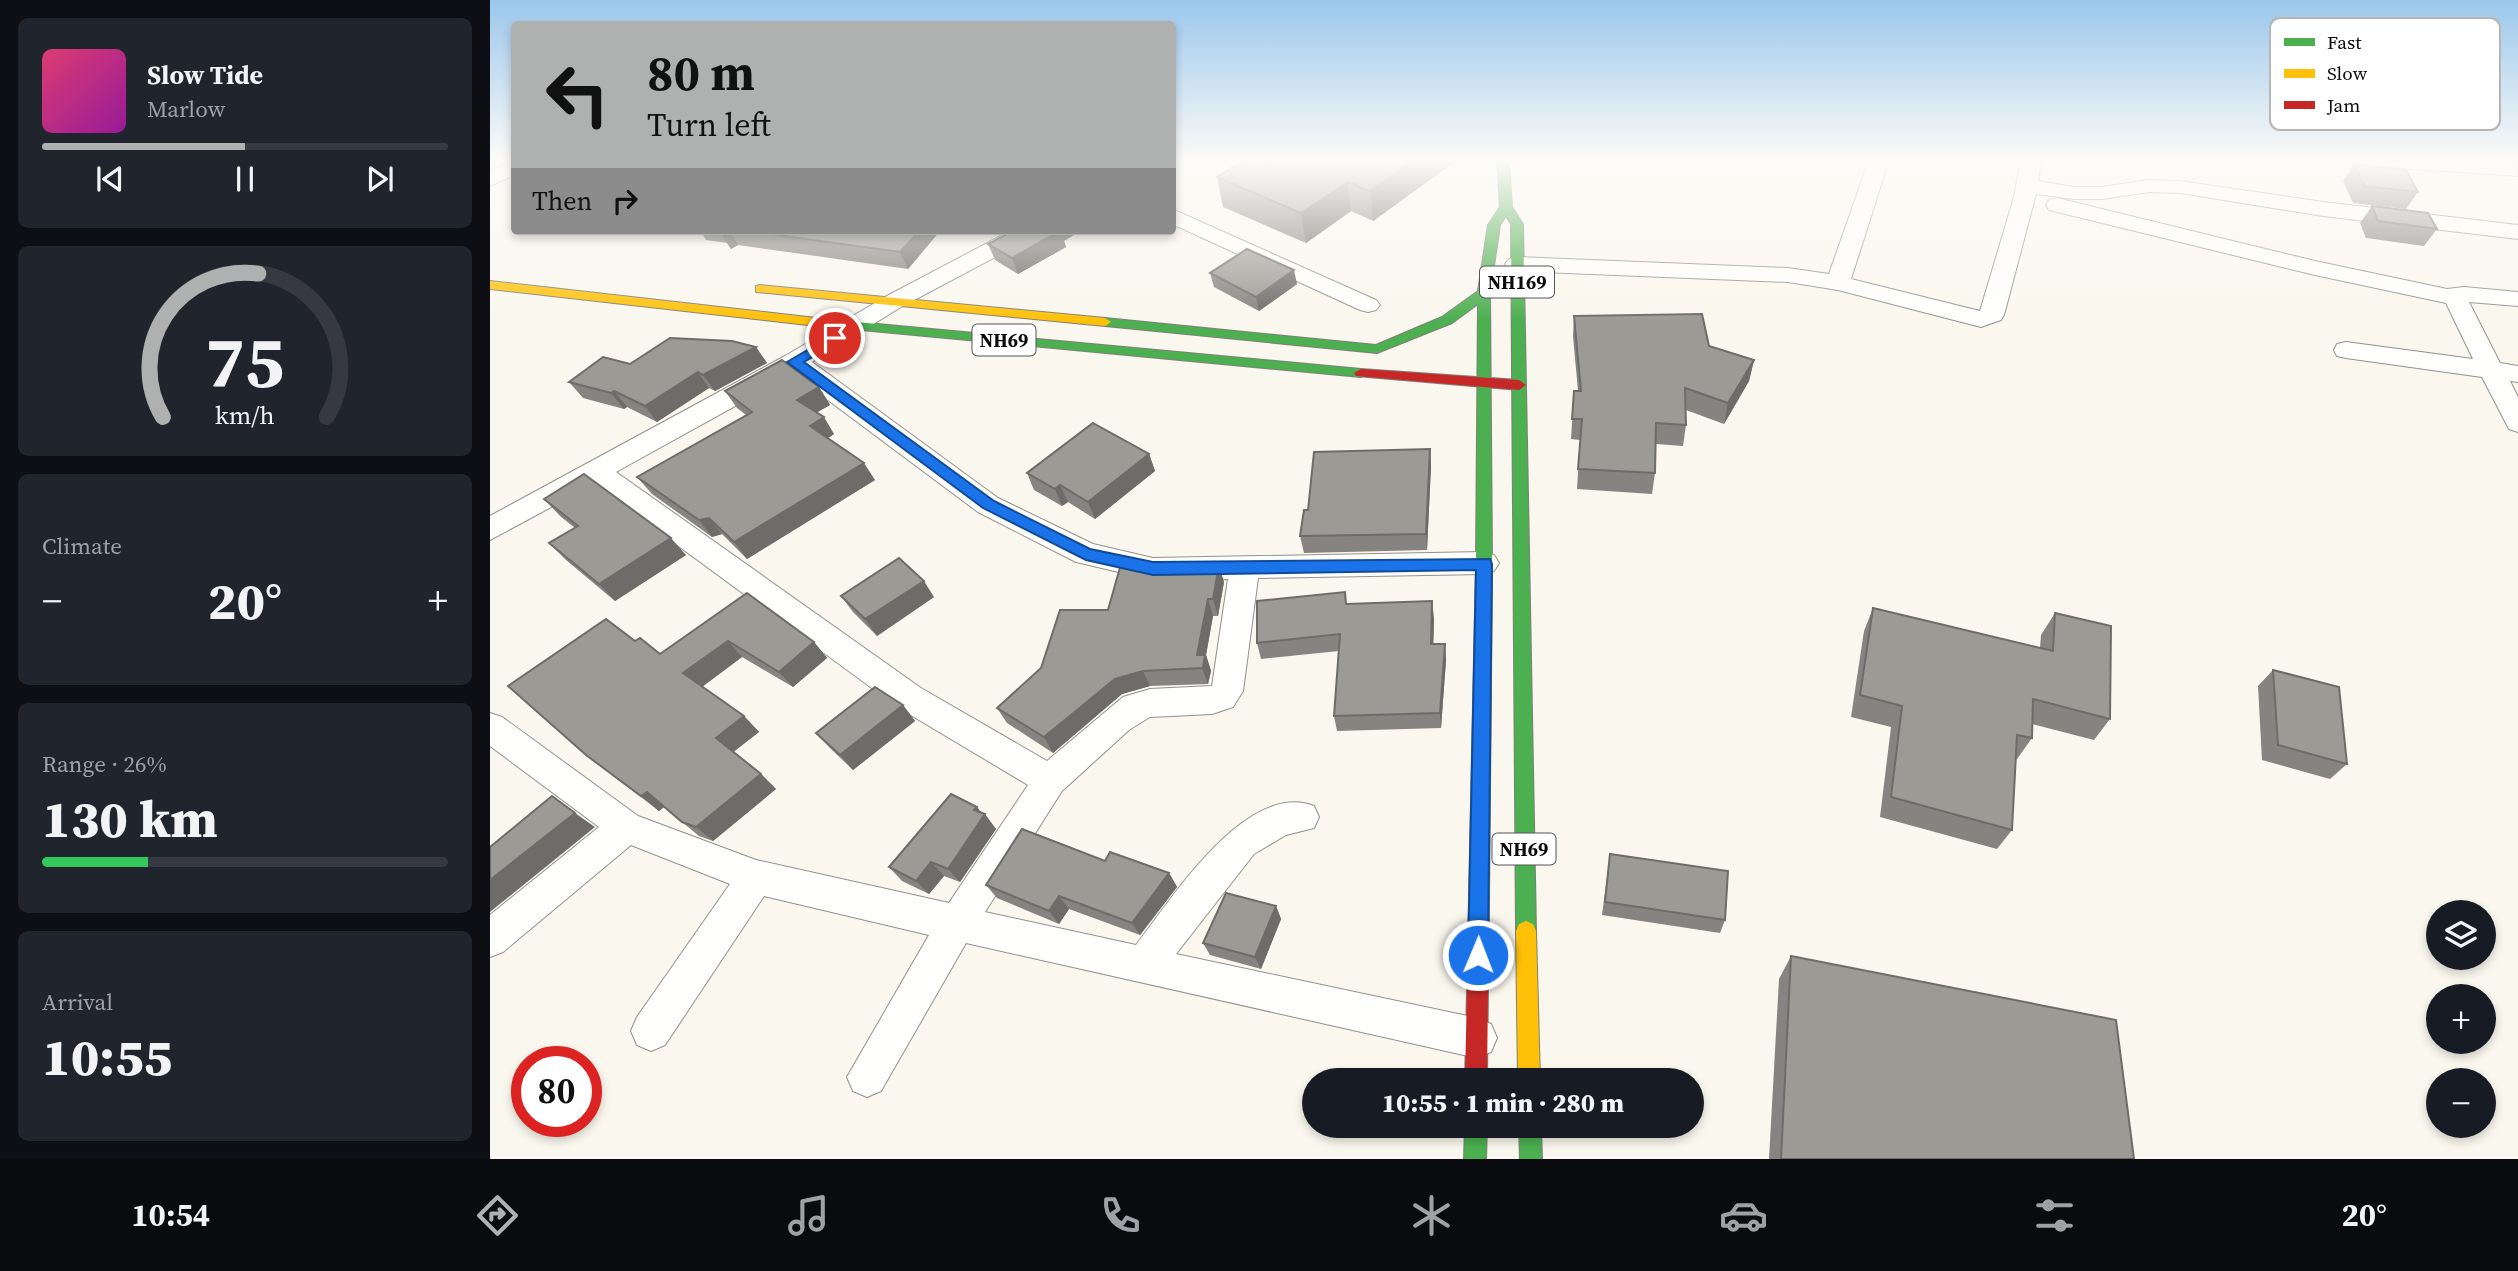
<!DOCTYPE html>
<html lang="en">
<head>
<meta charset="utf-8">
<style>
	:root { --surface:#171b24; --page:#20242c; --text:#f1f3f6; --muted:#9ea1a6; --line:#363941; --accent:#afb0b0 }
	body { margin:0; font-family:"Source Serif 4",serif; background:var(--page); color:var(--text); height:100vh; display:flex; flex-direction:column; font-size:26px; white-space:nowrap }
	* { box-sizing:border-box; margin:0 }
	p { font-size:23px; color:var(--muted) }
	.icon { flex:none; width:38px; height:38px; fill:none; stroke:currentColor; stroke-width:2; stroke-linecap:round; stroke-linejoin:round }
	.map { position:relative; flex:1; overflow:hidden }
	.side { display:flex; flex-direction:column; gap:18px; padding:18px; background:#0d0f14; width:490px }
	.side>* { flex:none }
	.hud { position:absolute; left:21px; top:21px; width:665px; height:214px; border-radius:7px; box-shadow:0 4px 10px #0003; background:#afb0b0; color:#111; overflow:hidden }
	.controls { position:absolute; left:1936px; top:900px; display:grid; gap:14px }
	.controls a { display:grid; place-items:center; width:70px; height:70px; border-radius:50%; background:var(--surface); box-shadow:0 4px 10px #0003; font-size:35px }
	.speed { position:absolute; left:21px; top:1046px; display:flex; gap:14px; font-size:35px; font-weight:700; text-align:center }
	.speed>* { display:grid; place-content:center; width:91px; height:91px; border-radius:50%; background:var(--surface); box-shadow:0 4px 10px #0003; line-height:1 }
	.speed .limit { border:10px solid #d22; background:#fff; color:#111 }
	.pin { position:absolute; display:grid; place-items:center; width:60px; height:60px; color:#fff; margin:-30px; border:4px solid #fff; border-radius:50%; box-shadow:0 2px 7px #0007 }
	.me { position:absolute; width:77px; margin:-38px; rotate:1deg; stroke-linejoin:round; filter:drop-shadow(0 0 5px #0008) }
	.turn { display:flex; align-items:center; gap:24px; height:147px; padding:0 21px; font-size:32px }
	.turn .icon { width:91px; height:91px; stroke-width:2.5 }
	.turn b { display:block; font-size:49px; line-height:60px }
	.then { display:flex; align-items:center; height:66px; padding:0 21px; background:#0003; gap:14px; font-size:26px }
	.big { font-size:52px; font-weight:800; line-height:1.1 }
	.side .card { flex:1; display:flex; flex-direction:column; justify-content:center; gap:10px; min-width:0; padding:0 24px; border-radius:10px; background:var(--page) }
	.side .dial { align-items:center; gap:0 }
	.dial svg { height:182px; overflow:visible; fill:none; stroke:var(--line); stroke-width:7; stroke-linecap:round; text-anchor:middle }
	.dial text { fill:var(--text); stroke:none }
	.song { display:flex; align-items:center; gap:21px }
	.cover { width:84px; height:84px; border-radius:10px; background:linear-gradient(135deg,hsl(340 70% 55%),hsl(300 70% 35%)) }
	.played { height:7px; border-radius:4px; background:linear-gradient(90deg,var(--accent) 50%,var(--line) 50%) }
	.keys { display:flex; justify-content:space-around; direction:ltr }
	.heat { display:flex; justify-content:space-between; align-items:center; font-size:38px; direction:ltr }
	.charge { height:10px; border-radius:5px; background:linear-gradient(90deg,#34c759 26%,var(--line) 0) }
	.trip { position:absolute; left:812px; top:1068px; width:402px; height:70px; border-radius:35px; background:var(--surface); box-shadow:0 4px 10px #0003; font-weight:800; line-height:70px; text-align:center }
	.tabs { display:flex; height:112px; justify-content:space-around; align-items:center; background:#090b0e; color:var(--muted) }
	.tabs .icon { width:49px; height:49px }
	.tabs .selected { color:var(--accent) }
	.tabs b { font-size:32px; color:var(--text) }
	main { display:flex; flex:1; min-height:0 }
	.map>svg:first-child { display:block }
</style>
</head>
<body>
<main>
<section class="side">
<div class="card">
<div class="song"><i class="cover"></i><div><b>Slow Tide</b><p>Marlow</p></div></div>
<div class="played"></div>
<div class="keys"><svg class="icon" aria-label="previous" viewBox="0 0 24 24"><path d="M18 5L8 12l10 7zM5 5v14"/></svg><svg class="icon" aria-label="pause" viewBox="0 0 24 24"><path d="M8 5v14M16 5v14"/></svg><svg class="icon" aria-label="next" viewBox="0 0 24 24"><path d="M6 5l10 7-10 7zM19 5v14"/></svg></div>
</div>
<div class="card dial"><svg viewBox="0 0 100 80">
<path d="M14 69A42 42 0 1 1 86 69"/>
<path d="M14 69A42 42 0 0 1 56 6" stroke="#afb0b0"/>
<text x="50" y="56" font-size="32" font-weight="700">75</text>
<text x="50" y="72" font-size="11">km/h</text>
</svg></div>
<div class="card"><p>Climate</p>
<div class="heat"><a>−</a><b class="big">20°</b><a>+</a></div>
</div>
<div class="card"><p>Range · 26%</p><b class="big">130 km</b><div class="charge"></div></div>
<div class="card"><p>Arrival</p><b class="big">10:55</b></div>
</section>
<div class="map">
<svg width="2028" height="1159" viewBox="0 0 2028 1159">
	<rect width="100%" height="100%" fill="#faf7ee"/>
	<g fill="none" stroke-linecap="round" stroke-linejoin="round">
		<g stroke="#93918d" stroke-width="2">
			<g id="street">
				<polygon points="24,160 24,175 0,186 0,171"/>
				<polygon points="1379,160 1399,160 1361,279 1490,311 1524,197 1531,160 1551,160 1548,181 1584,187 1612,187 1659,180 1690,181 1833,202 2028,225 2028,239 1833,216 1690,193 1659,192 1612,199 1584,199 1546,194 1514,315 1511,320 1491,327 1348,290 1298,282 1027,271 1019,269 1015,264 1019,259 1027,257 1298,268 1339,274"/>
				<polygon points="1870,160 1972,160 2027,164 2028,176 1880,166 1873,164"/>
				<polygon points="1567,198 1825,261 1957,289 1974,287 2028,292 2028,306 1979,302 2010,363 2028,366 2028,382 2020,381 2028,397 2028,432 2019,429 1992,377 1856,358 1847,356 1844,350 1847,344 1856,342 1983,359 1956,303 1825,275 1559,210 1556,205 1559,200"/>
				<polygon points="682,209 886,300 890,305 886,310 878,312 870,310 682,224"/>
				<path d="M520,231H548L545,236L411,307L322,362L508,498L603,544L663,558L994,552L1004,555L1009,563L1004,571L994,574L768,578L753,691L743,707L722,714L660,717L639,730L572,791L495,912L646,945C681,900 756,780 824,806L829,817L824,828L796,835L764,854L686,954L987,1018L1001,1024L1007,1038L1001,1052L987,1058L476,943L391,1091L377,1097L363,1091L357,1077L439,935L274,896L175,1045L161,1051L147,1045L141,1031L147,1017L240,884L141,845L13,952L0,957V915L109,827L0,746V713L12,717L148,816L266,860L459,903L538,785L409,708L104,484L0,540V516L295,356L395,297ZM303,374L488,512L586,562L663,580L738,579L722,686L660,689L633,697L557,761L431,688L126,472Z"/>
			</g>
		</g>
		<g stroke="#807f7a" stroke-width="2">
			<g id="fast">
				<polygon points="1007,160 1019,160 1022,207 1033,224 1046,931 1043,938 1036,941 1029,938 1026,931 1021,224 1016,216 1010,225 1000,293 1002,563 999,899 996,906 989,908 982,906 979,899 986,563 988,304 962,323 887,353 615,326 609,322 615,318 886,345 952,317 988,291 998,225 1010,207"/>
				<polygon points="344,320 871,369 878,373 871,377 339,327 338,324"/>
				<polygon points="975,1125 997,1125 996,1159 974,1159"/>
				<polygon points="1029,1125 1051,1125 1052,1159 1030,1159"/>
			</g>
		</g>
		<g stroke="#807f7a" stroke-width="2">
			<g id="slow">
				<polygon points="0,281 344,320 350,324 344,328 0,289"/>
				<polygon points="270,285 615,318 621,322 615,326 266,292 266,286"/>
				<polygon points="1036,921 1043,924 1046,931 1050,1080 1028,1080 1026,931 1029,924"/>
			</g>
		</g>
		<g stroke="#807f7a" stroke-width="2">
			<g id="jam">
				<polygon points="871,369 1029,380 1036,385 1029,390 866,376 864,373"/>
				<polygon points="989,890 996,892 999,899 997,1080 975,1080 979,899 982,892"/>
			</g>
		</g>
		<use href="#street" fill="#fefefc" fill-rule="evenodd"/>
		<use href="#fast" fill="#4caf50" fill-rule="evenodd"/>
		<use href="#slow" fill="#ffc107" fill-rule="evenodd"/>
		<use href="#jam" fill="#c62828" fill-rule="evenodd"/>
	</g>
	<g fill="#868480">
		<polygon points="754,160 967,160 883,221 861,211 816,243 733,207 727,177"/>
		<polygon points="1864,164 1928,192 1916,209 1863,203 1853,181"/>
		<polygon points="1882,206 1947,229 1934,246 1876,238 1870,223"/>
		<polygon points="211,231 450,231 418,269 248,245 241,249 237,243 216,240"/>
		<polygon points="574,241 576,247 528,274 505,260 498,244"/>
		<polygon points="720,273 807,284 769,311 724,287"/>
		<polygon points="1084,316 1219,346 1264,360 1259,381 1234,424 1196,410 1196,425 1193,446 1166,444 1165,473 1162,494 1087,489 1090,440 1081,439 1084,391 1088,391 1083,336"/>
		<polygon points="266,347 277,363 225,391 219,388 167,422 137,407 134,409 93,398 79,382 140,364"/>
		<polygon points="329,387 340,405 326,413 344,434 338,438 385,480 257,559 232,534 222,537 162,494 147,477 256,415 247,408 235,391"/>
		<polygon points="940,449 941,466 937,550 814,553 810,536 818,510"/>
		<polygon points="659,454 665,471 605,519 578,502 572,506 544,490 537,473"/>
		<polygon points="54,499 196,555 125,601 76,560 59,543 85,528 70,516"/>
		<polygon points="734,582 728,616 723,616 716,655 721,671 718,684 660,686 632,694 563,753 517,723 507,708 618,610"/>
		<polygon points="257,593 324,642 337,658 303,687 252,657 212,687 254,716 269,732 243,752 271,774 286,789 223,841 209,836 174,807 169,811 96,755 145,641 170,654"/>
		<polygon points="351,596 444,597 387,636 363,612"/>
		<polygon points="857,603 944,618 943,644 955,644 956,660 951,728 847,731 844,716 849,651 771,659 767,643"/>
		<polygon points="1383,608 1550,648 1551,635 1565,613 1620,719 1604,740 1542,724 1542,738 1527,759 1526,759 1522,830 1507,849 1390,817 1401,727 1361,717 1374,631"/>
		<polygon points="1783,670 1857,764 1840,779 1772,760 1768,686"/>
		<polygon points="413,705 425,721 363,770 340,748 326,733"/>
		<polygon points="491,813 506,829 470,882 454,876 439,894 412,881 399,867"/>
		<polygon points="1120,854 1235,920 1230,933 1112,915"/>
		<polygon points="615,861 679,873 687,887 650,935 579,909 569,924 507,898 496,885"/>
		<polygon points="786,906 791,919 771,969 720,955 713,943"/>
		<polygon points="1301,956 1644,1159 1279,1159 1289,979"/>
	</g>
	<g fill="#6d6c68">
		<polygon points="924,160 967,160 883,221 880,191"/>
		<polygon points="858,182 861,211 816,243 811,213"/>
		<polygon points="233,231 240,231 248,245 241,249 230,232"/>
		<polygon points="429,231 450,231 418,269 410,252"/>
		<polygon points="562,231 591,231 574,241 576,247 528,274 522,258"/>
		<polygon points="804,270 807,284 769,311 766,297"/>
		<polygon points="266,347 277,363 225,391 213,375"/>
		<polygon points="1264,360 1259,381 1234,424 1238,403"/>
		<polygon points="208,372 219,388 167,422 155,406"/>
		<polygon points="329,387 340,405 318,417 307,400"/>
		<polygon points="124,391 137,407 134,409 121,393"/>
		<polygon points="334,417 344,434 331,443 320,426"/>
		<polygon points="940,449 941,466 937,550 936,534"/>
		<polygon points="659,454 665,471 605,519 598,502"/>
		<polygon points="374,463 385,480 257,559 244,542"/>
		<polygon points="570,485 578,502 572,506 565,489"/>
		<polygon points="219,518 232,534 222,537 209,520"/>
		<polygon points="181,538 196,555 125,601 109,584"/>
		<polygon points="729,565 734,582 728,616 723,599"/>
		<polygon points="434,581 444,597 387,636 375,619"/>
		<polygon points="718,599 723,616 716,655 721,671 718,684 707,655"/>
		<polygon points="942,601 944,618 943,660 941,644"/>
		<polygon points="238,641 252,657 209,689 193,673"/>
		<polygon points="324,642 337,658 303,687 289,672"/>
		<polygon points="955,644 956,660 951,728 950,713"/>
		<polygon points="653,671 660,686 632,694 563,753 554,737 625,679"/>
		<polygon points="413,705 425,721 363,770 350,755"/>
		<polygon points="254,716 269,732 242,753 226,738"/>
		<polygon points="271,774 286,789 223,841 206,827"/>
		<polygon points="157,792 174,807 169,811 151,796"/>
		<polygon points="487,807 494,816 495,814 506,829 470,882 458,869 484,810"/>
		<polygon points="85,813 105,827 0,912 0,880"/>
		<polygon points="441,862 454,876 439,894 426,881"/>
		<polygon points="679,873 687,887 650,935 642,923"/>
		<polygon points="569,896 579,909 569,924 559,911"/>
		<polygon points="786,906 791,919 771,969 765,957"/>
	</g>
	<g fill="#9c9a95" stroke="#6d6c68" stroke-width="2">
		<polygon points="754,160 924,160 880,191 858,182 811,213 727,177"/>
		<polygon points="1864,164 1916,170 1928,192 1874,186"/>
		<polygon points="1882,206 1938,213 1947,229 1888,221"/>
		<polygon points="258,231 429,231 410,252"/>
		<polygon points="523,231 569,231 522,258 498,244"/>
		<polygon points="757,249 804,270 766,297 720,273"/>
		<polygon points="1212,314 1219,346 1264,360 1238,403 1195,388 1196,425 1166,423 1165,473 1088,469 1092,419 1082,419 1084,391 1091,391 1084,316"/>
		<polygon points="180,338 242,341 266,347 213,375 208,372 155,406 124,391 121,393 79,382 113,357 140,364"/>
		<polygon points="292,360 329,387 307,400 334,417 320,426 374,463 244,542 219,518 209,520 147,477 262,412 235,391"/>
		<polygon points="603,423 659,454 598,502 570,485 565,489 537,473"/>
		<polygon points="940,449 936,534 810,536 814,510 818,510 824,452"/>
		<polygon points="94,474 181,538 109,584 59,543 88,526 54,499"/>
		<polygon points="409,558 434,581 375,619 351,596"/>
		<polygon points="631,564 729,565 723,599 718,599 707,655 715,655 713,668 653,671 625,679 554,737 507,708 551,668 570,610 618,610"/>
		<polygon points="855,592 856,604 942,601 941,644 955,644 950,713 844,716 850,634 767,643 767,601"/>
		<polygon points="257,593 324,642 289,672 238,641 193,673 254,716 226,738 271,774 206,827 192,822 157,792 151,796 96,755 18,686 116,619 145,641 150,638 170,654"/>
		<polygon points="1383,608 1563,651 1565,613 1621,626 1620,719 1543,699 1542,738 1527,735 1522,830 1401,797 1412,706 1370,695"/>
		<polygon points="1783,670 1849,687 1857,764 1788,745"/>
		<polygon points="385,687 413,705 350,755 326,733"/>
		<polygon points="461,794 487,807 484,810 495,814 458,869 441,862 426,881 399,867"/>
		<polygon points="62,796 85,813 0,880 0,847"/>
		<polygon points="532,829 615,861 620,852 679,873 642,923 569,896 559,911 496,885"/>
		<polygon points="1120,854 1238,871 1235,920 1115,902"/>
		<polygon points="736,893 786,906 765,957 713,943"/>
		<polygon points="1301,956 1626,1020 1644,1159 1291,1159"/>
	</g>
	<linearGradient id="sky" x2="0" y2="1"><stop stop-color="#9bc7ec"/><stop offset="0.5" stop-color="#fdfbf7"/><stop offset="1" stop-color="#fdfbf7" stop-opacity="0"/></linearGradient>
	<rect width="2028" height="322" fill="url(#sky)"/>
	<polygon fill="#1a73e8" stroke="#114b97" stroke-width="2" points="345,334 352,338 350,341 314,362 504,501 600,549 663,562 1000,559 1002,564 998,955 995,962 988,965 981,962 978,955 986,570 663,575 596,560 493,508 297,362"/>
	<g text-anchor="middle" dominant-baseline="central" stroke-width="7" stroke-linejoin="round" paint-order="stroke">
		<g fill="#fff" stroke="#545454" stroke-width="2">
			<rect x="990" y="266.5" width="74" height="31" rx="5"/>
			<rect x="482.5" y="324.5" width="63" height="31" rx="5"/>
			<rect x="1002.5" y="833.5" width="63" height="31" rx="5"/>
		</g>
		<g font-size="19" font-weight="bold" fill="#0b0b0b">
			<text x="1027" y="282">NH169</text>
			<text x="514" y="340">NH69</text>
			<text x="1034" y="849">NH69</text>
		</g>
	</g>
	<rect x="1780" y="18" width="230" height="112" rx="10" fill="#fff" stroke="#b6b6b6" stroke-width="2"/>
	<rect x="1794" y="38" width="31" height="8" fill="#4caf50"/>
	<rect x="1794" y="69" width="31" height="9" fill="#ffc107"/>
	<rect x="1794" y="101" width="31" height="8" fill="#c62828"/>
	<g font-size="19" fill="#0b0b0b">
		<text x="1837" y="49">Fast</text>
		<text x="1837" y="80">Slow</text>
		<text x="1837" y="112">Jam</text>
	</g>
</svg>
<div class="controls">
<a><svg class="icon" aria-label="layers" viewBox="0 0 24 24"><path d="M12 4l9 5-9 5-9-5zM3 14l9 5 9-5"/></svg></a>
<a>+</a>
<a>−</a>
</div>
<div class="speed"><div class="limit">80</div></div>
<div class="pin" style="left:345px;top:338px;background:#d93025"><svg class="icon" aria-label="arrive" viewBox="0 0 24 24"><path d="M6 21V4h12l-3 4 3 4H6"/></svg></div>
<svg class="me" style="left:988px;top:955px" viewBox="-20 -20 40 40"><circle r="17" fill="#1a73e8" stroke="#fff" stroke-width="3"/><path d="M0-11L8 9 0 5-8 9z" fill="#fff"/></svg>
<div class="trip">10:55 · 1 min · 280 m</div>
<div class="hud">
<div class="turn"><svg class="icon" aria-label="left" viewBox="0 0 24 24"><path d="M17 20v-9H6M10 6l-5 5 5 5"/></svg><div><b>80 m</b>Turn left</div></div>
<div class="then">Then<svg class="icon" aria-label="right" viewBox="0 0 24 24"><path d="M7 20v-9h11M14 6l5 5-5 5"/></svg></div>
</div>
</div>
</main>
<nav class="tabs">
<b>10:54</b>
<svg class="icon selected" aria-label="directions" viewBox="0 0 24 24"><path d="M12 3l9 9-9 9-9-9zM9 14v-3h6M13 9l2 2-2 2"/></svg>
<svg class="icon" aria-label="music" viewBox="0 0 24 24"><path d="M9 18V5l10-2v13"/><circle cx="6" cy="18" r="3"/><circle cx="16" cy="16" r="3"/></svg>
<svg class="icon" aria-label="phone" viewBox="0 0 24 24"><path d="M5 4h4l2 5-3 2q2 4 5 5l2-3 5 2v4C11 20 4 13 5 4z"/></svg>
<svg class="icon" aria-label="climate" viewBox="0 0 24 24"><path d="M12 3v18M4 7l16 10M4 17L20 7"/></svg>
<svg class="icon" aria-label="car" viewBox="0 0 24 24"><path d="M5 17H2v-5l4-1 3-4h7l3 4 3 1v5h-3M9 17h6M6 11h13"/><circle cx="7" cy="17" r="2"/><circle cx="17" cy="17" r="2"/></svg>
<svg class="icon" aria-label="filters" viewBox="0 0 24 24"><path d="M4 7h16M4 17h16"/><circle cx="9" cy="7" r="2"/><circle cx="15" cy="17" r="2"/></svg>
<b>20°</b>
</nav>
</body>
</html>
